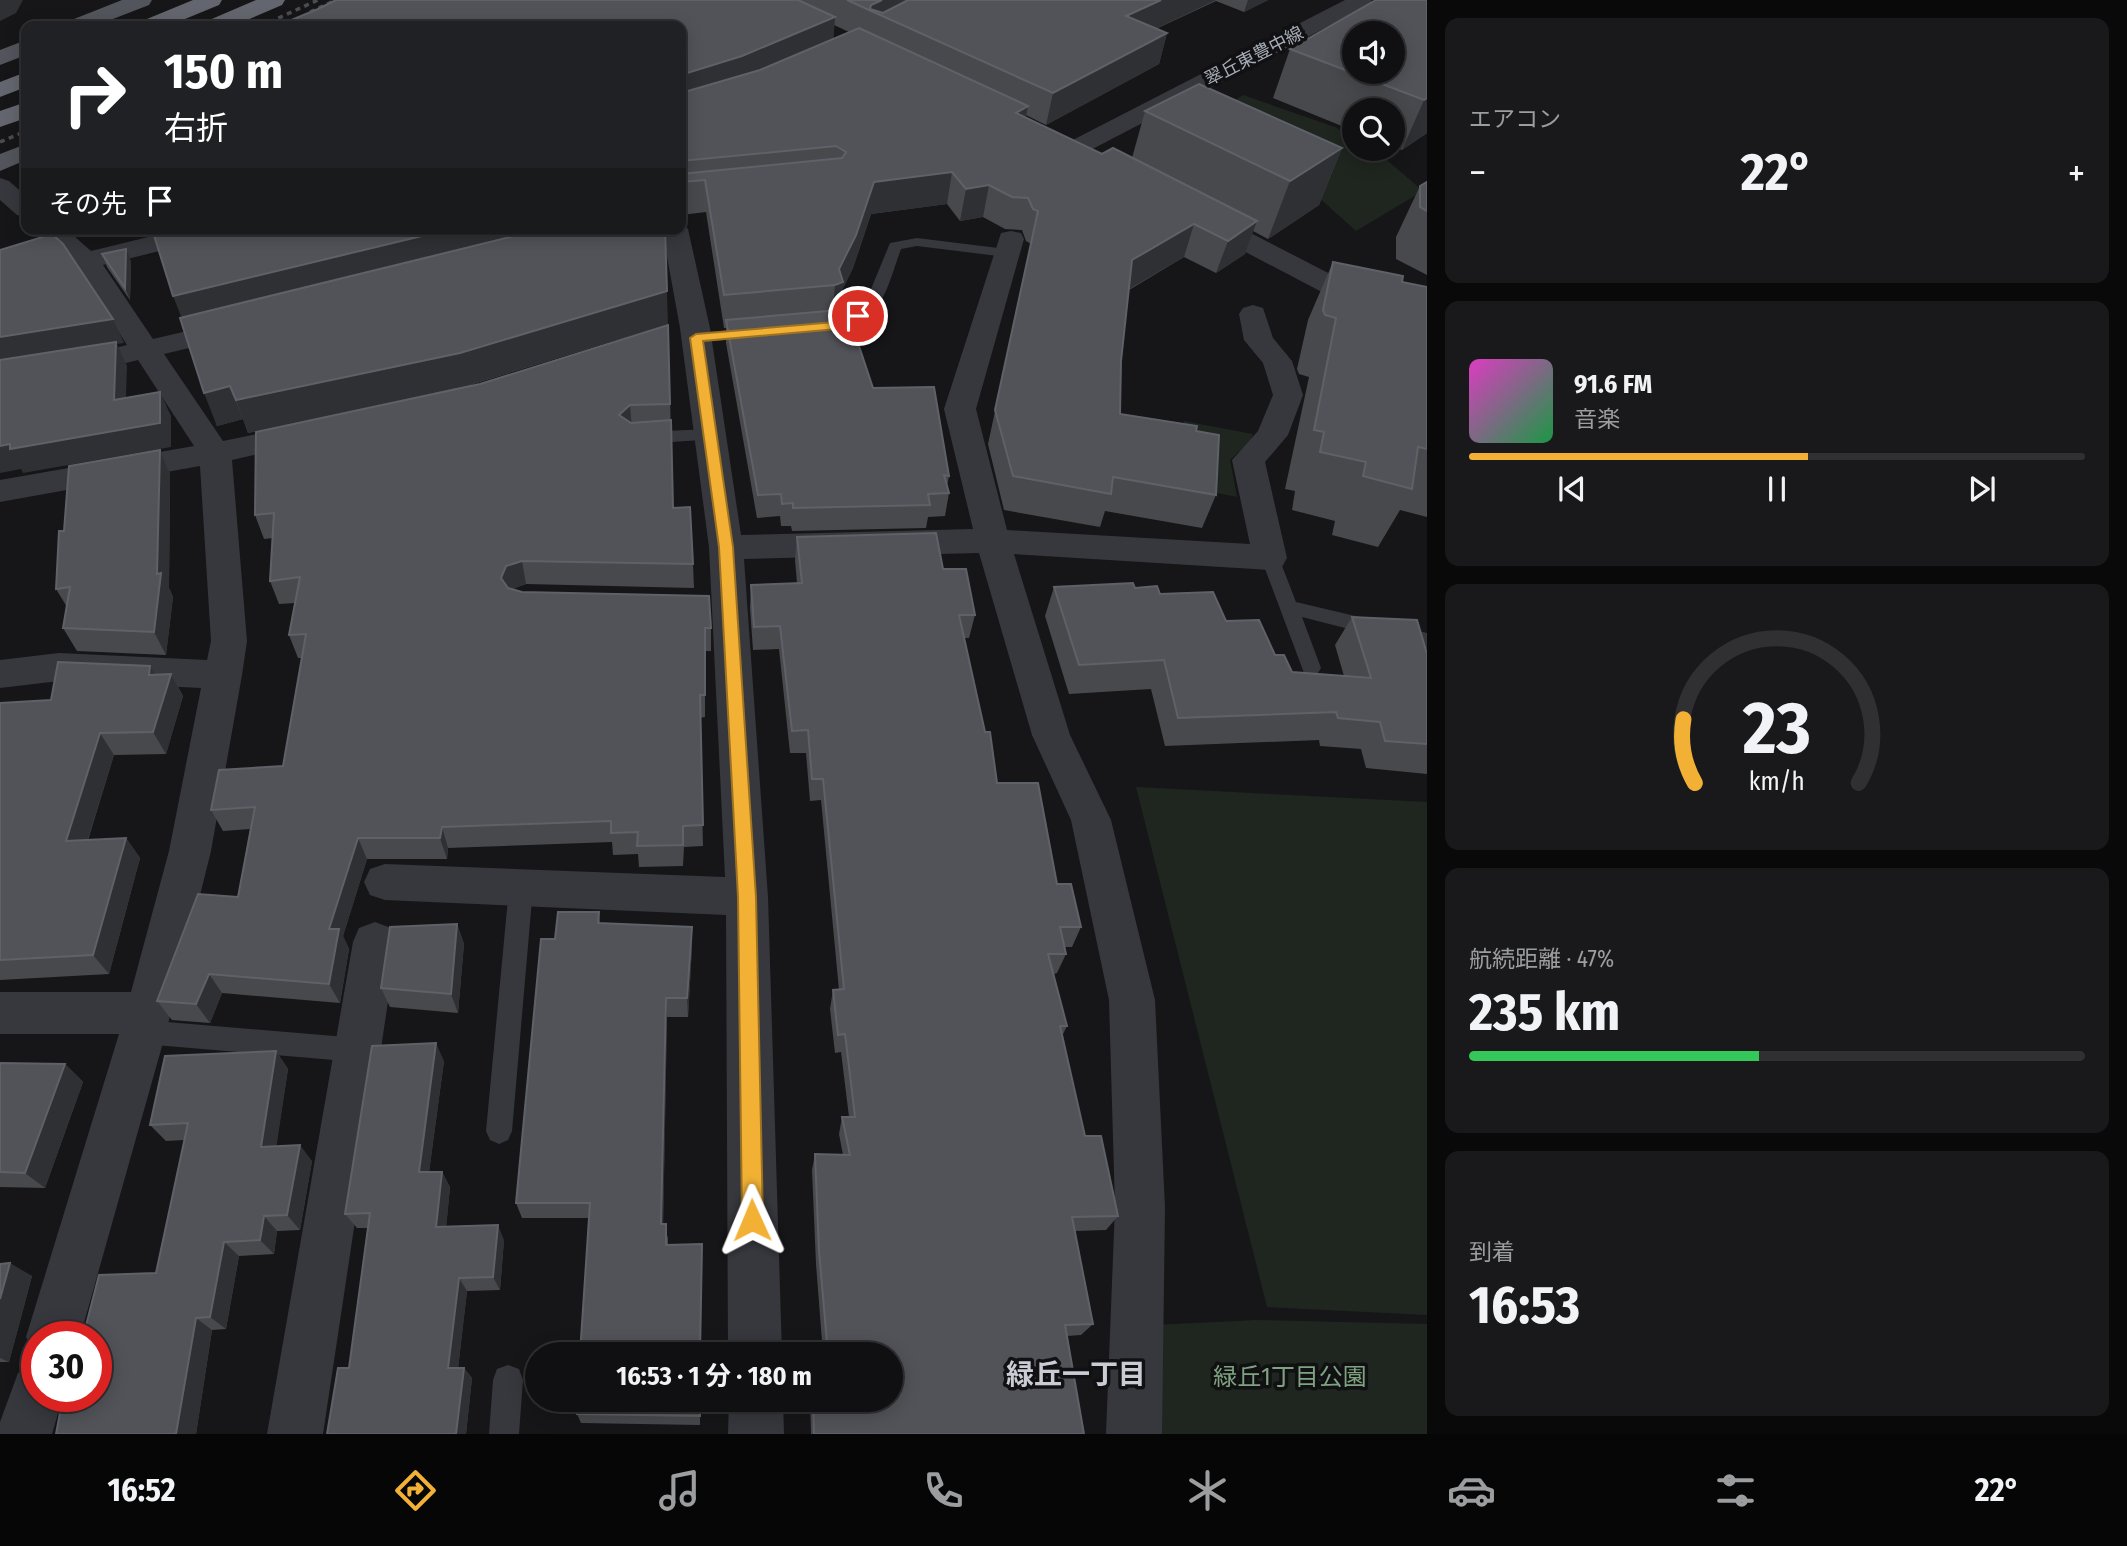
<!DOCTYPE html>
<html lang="ja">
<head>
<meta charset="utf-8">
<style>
	:root { --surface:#101012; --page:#19191b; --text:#f1f3f6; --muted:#9c9d9f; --line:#303032; --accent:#f2b134 }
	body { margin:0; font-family:"Fira Sans Condensed","Noto Sans JP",sans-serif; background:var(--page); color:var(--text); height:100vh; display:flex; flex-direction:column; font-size:26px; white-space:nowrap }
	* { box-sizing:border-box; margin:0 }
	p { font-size:23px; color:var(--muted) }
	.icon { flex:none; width:38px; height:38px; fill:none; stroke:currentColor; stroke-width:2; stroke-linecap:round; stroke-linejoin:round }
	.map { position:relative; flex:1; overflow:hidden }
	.panel { display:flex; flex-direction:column; gap:18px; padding:18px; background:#09090a; width:700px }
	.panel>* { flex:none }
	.hud { position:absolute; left:21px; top:21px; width:665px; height:214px; border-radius:14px; box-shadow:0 4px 18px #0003,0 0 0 2px var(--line); background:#202124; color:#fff; overflow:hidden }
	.fabs { position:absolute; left:1342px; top:21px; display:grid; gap:14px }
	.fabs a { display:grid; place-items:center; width:63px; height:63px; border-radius:50%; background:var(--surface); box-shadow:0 4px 18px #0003,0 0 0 2px var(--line); font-size:35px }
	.speed { position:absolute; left:21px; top:1321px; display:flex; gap:14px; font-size:35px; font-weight:700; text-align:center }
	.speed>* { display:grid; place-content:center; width:91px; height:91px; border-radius:50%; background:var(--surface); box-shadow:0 4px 18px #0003,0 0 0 2px var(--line); line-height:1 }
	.speed .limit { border:10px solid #d22; background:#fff; color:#111 }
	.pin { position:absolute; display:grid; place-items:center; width:60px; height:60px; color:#fff; margin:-30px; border:4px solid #fff; border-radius:50%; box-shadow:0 2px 7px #0007 }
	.me { position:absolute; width:77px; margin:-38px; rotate:359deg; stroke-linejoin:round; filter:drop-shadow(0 0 5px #0008) }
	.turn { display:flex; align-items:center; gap:24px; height:147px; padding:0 28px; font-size:32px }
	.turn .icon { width:91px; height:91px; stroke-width:2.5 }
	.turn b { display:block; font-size:49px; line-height:60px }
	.then { display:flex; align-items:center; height:66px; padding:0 28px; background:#0003; gap:14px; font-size:26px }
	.big { font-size:52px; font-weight:700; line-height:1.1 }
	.panel .tile { flex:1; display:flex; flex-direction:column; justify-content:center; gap:10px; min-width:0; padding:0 24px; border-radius:14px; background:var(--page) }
	.panel .dial { align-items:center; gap:0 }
	.dial svg { height:182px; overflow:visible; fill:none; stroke:var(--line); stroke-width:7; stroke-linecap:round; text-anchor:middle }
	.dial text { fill:var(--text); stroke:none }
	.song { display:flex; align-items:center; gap:21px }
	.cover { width:84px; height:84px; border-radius:10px; background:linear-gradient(135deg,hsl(310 70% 55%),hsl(140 70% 35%)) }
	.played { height:7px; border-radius:4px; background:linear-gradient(90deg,var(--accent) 55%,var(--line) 55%) }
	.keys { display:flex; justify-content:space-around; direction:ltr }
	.heat { display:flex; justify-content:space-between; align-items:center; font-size:38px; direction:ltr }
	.charge { height:10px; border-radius:5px; background:linear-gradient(90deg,#34c759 47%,var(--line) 0) }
	.trip { position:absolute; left:525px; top:1342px; width:378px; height:70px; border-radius:35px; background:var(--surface); box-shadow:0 4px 18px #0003,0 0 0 2px var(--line); font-weight:700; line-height:70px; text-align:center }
	.tab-bar { display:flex; height:112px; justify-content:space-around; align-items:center; background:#060607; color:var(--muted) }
	.tab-bar .icon { width:49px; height:49px }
	.tab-bar .active { color:var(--accent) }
	.tab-bar b { font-size:32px; color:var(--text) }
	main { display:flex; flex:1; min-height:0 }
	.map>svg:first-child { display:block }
</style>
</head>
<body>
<main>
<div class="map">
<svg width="1427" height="1434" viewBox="0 0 1427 1434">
	<rect width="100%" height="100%" fill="#161618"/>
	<g fill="#1e261f">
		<polygon points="1243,95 1335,127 1354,137 1354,149 1374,149 1423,191 1356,231 1298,179 1206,119"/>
		<polygon points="1184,421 1253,434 1251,440 1230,460 1237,497 1207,491 1180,456"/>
		<polygon points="1136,787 1427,802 1427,1315 1267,1307"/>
		<polygon points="1256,1320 1427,1324 1427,1434 1154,1434 1154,1325"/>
	</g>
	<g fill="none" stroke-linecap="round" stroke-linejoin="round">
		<g fill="#37383d" fill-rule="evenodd">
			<path d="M917,238L1006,249L1013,253L1006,257L917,246L901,249C889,281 884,317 847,327C838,329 829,332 819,329L817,326L819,323L844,318L864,306L890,243Z"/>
			<polygon points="754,328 762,333 760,336 697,343 689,338 697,333"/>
			<polygon points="710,429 719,435 716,439 642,444 633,438 642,432"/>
			<polygon points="1270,551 1277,553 1279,558 1296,602 1427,633 1427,649 1302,617 1321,668 1318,673 1311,676 1304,673 1261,558 1263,553"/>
			<polygon points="521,878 529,881 533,888 512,1131 508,1140 499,1144 490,1140 486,1131 509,888 513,881"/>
			<polygon points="143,1020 358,1038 367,1041 371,1050 367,1059 358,1062 143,1044 134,1040 130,1032 134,1024"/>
			<polygon points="508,1365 519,1369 523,1380 519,1434 489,1434 493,1380 497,1369"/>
		</g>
		<g fill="#37383d" fill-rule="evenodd">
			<polygon points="0,178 9,181 26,196 26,217 17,215 0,200"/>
			<polygon points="681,222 688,229 710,328 741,535 973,529 944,409 1001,233 1011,231 1021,233 1024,239 976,409 1007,530 1250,544 1232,460 1258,431 1273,395 1263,363 1244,340 1239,314 1243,308 1253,305 1263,308 1273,338 1292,361 1303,395 1288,435 1265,462 1287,558 1282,567 1270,570 1014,554 1070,735 1111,820 1155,1000 1165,1207 1162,1434 1106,1434 1115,1207 1109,1000 1071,820 1032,735 979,553 744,559 768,897 782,1354 728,1354 726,915 385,900 370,895 364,882 370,869 385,864 725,877 709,547 680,328 662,229 681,229"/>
			<polygon points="37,229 66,229 91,251 181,229 228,229 224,235 103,265 153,339 238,319 248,322 253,328 248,334 164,354 223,441 305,424 316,427 321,434 316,441 232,460 247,641 242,675 211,851 166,1032 80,1337 37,1337 37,1357 26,1337 119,1034 0,1034 0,992 131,992 169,851 201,688 59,681 0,688 0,660 59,653 207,660 211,641 200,466 0,502 0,480 194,446 138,360 126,363 115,360 111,354 115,348 127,345 76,266"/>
			<polygon points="375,922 391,928 397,942 323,1434 267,1434 353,942 359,928"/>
			<polygon points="37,1365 37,1396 63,1396 52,1434 0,1434 0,1422 18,1373"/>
			<polygon points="729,1400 783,1400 784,1434 728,1434"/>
		</g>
		<g fill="#37383d" fill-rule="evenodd">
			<polygon points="1345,0 1372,0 1369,5 1081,155 1072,157 1063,155 1060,150 1063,145"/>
			<polygon points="1203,211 1212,213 1427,324 1427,345 1417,342 1194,225 1190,219 1194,213"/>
		</g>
		<g fill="#53555c" fill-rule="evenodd">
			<polygon points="122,0 152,0 149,5 95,26 66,26 69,21"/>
			<polygon points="26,40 26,55 0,65 0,50"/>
			<polygon points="26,144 26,160 0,171 0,154"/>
		</g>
		<g fill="#63666e" fill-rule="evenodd">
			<polygon points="193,0 222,0 219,5 168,26 139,26 142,21"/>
			<polygon points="256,0 285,0 282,5 233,26 204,26 207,21"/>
			<polygon points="26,72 26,87 0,97 0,82"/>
			<polygon points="26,102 26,118 0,127 0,111"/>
		</g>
		<g stroke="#4a4c52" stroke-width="3.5" stroke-dasharray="5 4.5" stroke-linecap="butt">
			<polyline points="310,12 336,0"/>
			<polyline points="261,26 318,0"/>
			<polyline points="0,142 26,131"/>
		</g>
	</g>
	<g fill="#47494d" fill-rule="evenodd">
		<path d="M336,0H1268L1244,12L1216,1L1156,29L1167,33L1159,64L1046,125L1026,115V117L1102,154L1132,158L1145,111L1342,148L1319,205L1268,239L1253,231L1245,254L1216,273L1184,257L1129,290L1121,361L1120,414L1196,431L1216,495L1202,528L1105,511L1100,527L1004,510L988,444L1031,244L1026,241L1022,230L1005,229L983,217L960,221L947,204L871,214L853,268L842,290L840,310L873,388L949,476L947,486L949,493L945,516L928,517L926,528L792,531L791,526H781L780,516L757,518L726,343V328H724L706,212L681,215V26L318,9ZM834,25L849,32L833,39Z"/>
		<polygon points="1427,0 1427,133 1402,150 1393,146 1393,110 1354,110 1354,131 1273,98 1290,49"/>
		<polygon points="1427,182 1427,275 1396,259 1396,237 1420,186"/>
		<polygon points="102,254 131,261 130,300 107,267"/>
		<polygon points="1333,262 1402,282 1427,287 1427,517 1400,510 1378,547 1332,535 1335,521 1292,510 1295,491 1285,489 1309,377 1299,374 1297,369 1308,320"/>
		<polygon points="182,318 668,324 467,386 480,384 668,325 673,508 693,564 694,588 526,584 512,589 522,592 711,628 711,651 705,651 705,717 700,718 703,846 684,847 683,866 639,867 638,854 613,855 612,842 448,848 447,859 367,859 343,936 349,949 340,1003 222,993 210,1023 172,1020 157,1001 238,897 250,829 223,831 211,810 283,766 302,658 298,658 289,635 295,603 279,604 270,581 273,538 264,539 255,515 434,393 248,433 243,419 217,426"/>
		<polygon points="160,450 170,474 169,588 173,597 166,655 77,651 63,628 67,607 56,589 64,531"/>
		<polygon points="797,537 943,569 975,615 969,638 964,638 997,783 1081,927 1072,947 1065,947 1066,954 1057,973 1054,974 1067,1026 1062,1036 1085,1136 1118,1216 1106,1230 1075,1231 1093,1324 1081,1335 1067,1336 1084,1434 811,1434 810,1400 891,1400 891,1354 823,1354 816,1264 812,1170 815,1154 843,1155 839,1134 842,1117 849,1117 841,1052 835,1053 830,1009 833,990 839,990 821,800 810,801 806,753 790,753 779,649 753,650 750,608 751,585 797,583 795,560"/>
		<polygon points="1054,587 1135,588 1160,594 1226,621 1275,655 1292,672 1344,676 1335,645 1352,617 1427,654 1427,774 1366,768 1361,749 1320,746 1319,740 1165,746 1151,689 1069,694 1045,616"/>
		<polygon points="171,674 183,696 166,754 114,755 88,840 126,838 140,858 109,974 0,980 0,703 51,700 155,675"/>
		<polygon points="599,912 600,923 692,947 688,1017 667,1017 663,1224 668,1238 668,1245 702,1258 589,1218 522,1218 516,1203 555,939"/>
		<polygon points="457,924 464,944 458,1013 390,1007 381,988"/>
		<polygon points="276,1051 288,1069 276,1146 312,1161 300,1230 277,1231 274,1254 239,1256 226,1329 212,1330 196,1434 56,1434 67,1402 156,1273 184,1140 166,1141 150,1125"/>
		<polygon points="444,1061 429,1172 442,1172 450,1187 446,1227 504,1240 500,1290 467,1291 458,1368 464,1368 472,1378 466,1434 327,1434 349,1368 368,1228 357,1228 345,1214"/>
		<polygon points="0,1063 65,1064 83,1082 45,1188 0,1187"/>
		<polygon points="0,1264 32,1276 9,1362 0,1362"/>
		<polygon points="700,1400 700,1425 581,1423 577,1414"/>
	</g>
	<g fill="#2f3033">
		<polygon points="0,0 23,0 16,13 0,21"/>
		<polygon points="882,0 938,0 895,22 869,10 871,5"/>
		<polygon points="1161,0 1216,0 1118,47 1126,16"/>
		<polygon points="1248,0 1268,0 1244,12"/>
		<polygon points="835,17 833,48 681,106 681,75"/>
		<polygon points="1167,33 1159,64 1046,125 1053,93"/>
		<polygon points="1427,98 1427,133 1402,150 1424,100"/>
		<polygon points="1028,106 1022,138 1016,113"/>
		<polygon points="1342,148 1319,205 1268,239 1290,181"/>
		<polygon points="952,172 947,204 871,214 853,268 842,290 839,315 832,318 835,285 839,269 874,182"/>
		<polygon points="989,185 983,217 960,221 966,189"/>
		<polygon points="1257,221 1245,254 1216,273 1228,241"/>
		<polygon points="1194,224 1184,257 1122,293 1132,260"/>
		<polygon points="451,229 588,229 186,329 173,296"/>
		<polygon points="665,232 668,324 466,386 248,433 236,400"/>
		<polygon points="126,249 131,261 130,300 125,288"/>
		<polygon points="113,319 124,343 117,344 127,366 125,424 0,363 0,337"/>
		<polygon points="230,386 243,419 217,426 204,393"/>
		<polygon points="160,392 171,416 171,447 23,473 21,469 0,473 0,446"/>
		<polygon points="630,405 632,429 619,415"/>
		<polygon points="160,450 170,474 169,588 173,597 166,655 154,632 157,574"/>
		<polygon points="522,561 526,584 511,590 506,601 501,578 506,566"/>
		<polygon points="150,666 163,689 149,675"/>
		<polygon points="171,674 183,696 166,754 153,732"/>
		<polygon points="100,733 114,755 81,861 66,841"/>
		<polygon points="442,827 448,848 447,859 440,838"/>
		<polygon points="126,838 140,858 109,974 93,955"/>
		<polygon points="358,838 367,859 343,936 349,949 340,1003 329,984 329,929"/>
		<polygon points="457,924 464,944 458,1013 451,994"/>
		<polygon points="692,927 692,947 688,1017 687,998"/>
		<polygon points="209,974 222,993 210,1023 196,1004"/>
		<polygon points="666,998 667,1017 663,1238 661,1224"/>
		<polygon points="436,1043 444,1061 427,1187 419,1172"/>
		<polygon points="276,1051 288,1069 274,1163 261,1147"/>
		<polygon points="65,1064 83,1082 45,1188 25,1173"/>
		<polygon points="300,1145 312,1161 300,1230 287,1215"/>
		<polygon points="442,1172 450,1187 445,1241 436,1227"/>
		<polygon points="264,1216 277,1231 274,1254 260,1240"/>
		<polygon points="498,1225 504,1240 500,1290 493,1277"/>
		<polygon points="224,1242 239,1256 226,1329 210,1317"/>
		<polygon points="10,1263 32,1276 9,1362 0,1358 0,1299"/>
		<polygon points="459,1278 467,1291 457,1378 448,1368"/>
		<polygon points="196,1318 212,1330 196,1434 176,1434"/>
		<polygon points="464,1368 472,1378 466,1434 456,1434"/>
	</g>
	<g fill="#525359" stroke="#5f6168" stroke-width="2" fill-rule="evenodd">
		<polygon points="336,0 798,0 835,17 742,56 681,75 681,26 277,26 318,9"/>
		<polygon points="847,0 882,0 871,5 870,9 883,13 908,0 1161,0 1126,16 1167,33 1053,93"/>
		<path d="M1376,0H1427V98L1424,100L1290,49ZM1354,33H1393V72H1354Z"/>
		<polygon points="859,28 1028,106 1016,113 1102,154 1113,148 1257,221 1228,241 1194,224 1132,260 1121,361 1120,414 1197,426 1196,431 1219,435 1216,495 1113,477 1111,494 1013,476 995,410 1038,211 1033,209 1028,198 1012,197 989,185 966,189 952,172 874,182 856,235 839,269 843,282 835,285 724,295 705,180 681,182 681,174 842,158 846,152 836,146 681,161 681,93 760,70"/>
		<polygon points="1199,84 1342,148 1290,181 1145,111"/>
		<polygon points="1427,182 1427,211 1420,207 1420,186"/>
		<polygon points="152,229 451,229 173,296"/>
		<polygon points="543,229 665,229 667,291 460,353 236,400 230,386 204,393 180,318"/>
		<polygon points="52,234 63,244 113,319 0,337 0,250"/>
		<polygon points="126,249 125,288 102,254"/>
		<polygon points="1333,262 1403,276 1402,282 1427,287 1427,449 1418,447 1412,489 1363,476 1366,462 1320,452 1324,432 1314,430 1336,318 1325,315 1323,310"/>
		<polygon points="846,307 873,388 934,387 949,476 944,475 949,493 928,494 930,505 793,508 793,503 782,504 781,494 758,495 726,320 839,310"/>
		<polygon points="668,325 670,404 630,405 619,415 631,423 671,420 673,508 690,507 693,564 522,561 506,566 501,578 508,588 522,592 709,596 711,628 705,628 705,695 700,695 703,825 683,826 683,845 637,846 638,832 611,833 611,821 442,827 440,838 358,838 329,929 339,929 329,984 209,974 196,1004 157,1001 198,894 238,897 255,807 211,810 219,770 283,766 306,634 289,635 300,577 270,581 274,513 255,515 256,432 480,384"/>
		<polygon points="116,342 114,400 160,392 160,423 10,449 10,444 0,446 0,360"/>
		<polygon points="160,450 157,574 161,573 154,632 63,628 70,587 56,589 59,531 64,531 69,466"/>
		<polygon points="936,533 943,569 966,569 975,615 959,615 985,732 990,732 997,783 1038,783 1057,884 1071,884 1081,927 1060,927 1066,954 1048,954 1067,1026 1060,1026 1085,1136 1101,1136 1118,1216 1072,1217 1093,1324 1065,1325 1084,1434 814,1434 813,1400 891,1400 891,1354 828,1354 819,1251 815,1154 850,1155 842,1117 855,1117 845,1034 838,1035 833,990 844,989 823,779 812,779 808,730 792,731 780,626 754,627 751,585 802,583 797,537"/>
		<polygon points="1133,583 1135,588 1157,586 1160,594 1213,592 1226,621 1259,620 1275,655 1284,655 1292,672 1371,678 1352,617 1417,620 1427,654 1427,744 1385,741 1380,722 1338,718 1336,712 1178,718 1164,660 1079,665 1054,587"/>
		<polygon points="58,662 150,666 149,675 171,674 153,732 100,733 66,841 126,838 93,955 0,960 0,703 51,700"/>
		<polygon points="558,912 599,912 598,923 692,927 687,998 666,998 661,1224 666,1224 666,1245 702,1244 700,1354 580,1354 590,1203 516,1203 541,939 555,939"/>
		<polygon points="457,924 451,994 381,988 390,927"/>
		<polygon points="436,1043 419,1172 442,1172 436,1227 498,1225 493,1277 459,1278 448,1368 464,1368 456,1434 327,1434 338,1368 349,1368 370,1213 345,1214 372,1046"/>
		<polygon points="276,1051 261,1147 300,1145 287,1215 264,1216 260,1240 224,1242 210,1317 196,1318 176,1434 56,1434 62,1402 67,1402 68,1396 96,1396 96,1337 83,1337 99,1275 156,1273 188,1123 150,1125 165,1056"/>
		<polygon points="0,1063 65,1064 25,1173 0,1172"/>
		<polygon points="10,1263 0,1299 0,1264"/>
		<polygon points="577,1400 700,1400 700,1416 577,1414"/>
	</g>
	<polygon fill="#f2b134" stroke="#9d7322" stroke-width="2" points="858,313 864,316 862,319 837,329 703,341 733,547 756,897 763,1220 760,1227 752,1230 745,1227 742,1220 738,897 719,547 690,338 696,334 835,322"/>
	<g text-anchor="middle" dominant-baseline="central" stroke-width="7" stroke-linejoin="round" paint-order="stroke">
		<g font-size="18" fill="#a8adb8" stroke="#111113">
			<text transform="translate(1254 56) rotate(-27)">翠丘東豊中線</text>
		</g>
		<g font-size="24" fill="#7fa381" stroke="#111113">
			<text x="1290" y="1377">緑丘1丁目公園</text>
		</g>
		<g font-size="28" font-weight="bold" fill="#c9ccd4" stroke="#111113">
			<text x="1076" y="1374">緑丘一丁目</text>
		</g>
	</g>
</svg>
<div class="fabs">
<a><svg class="icon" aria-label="sound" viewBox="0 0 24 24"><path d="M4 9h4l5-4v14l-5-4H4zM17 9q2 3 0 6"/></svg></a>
<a><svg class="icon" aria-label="search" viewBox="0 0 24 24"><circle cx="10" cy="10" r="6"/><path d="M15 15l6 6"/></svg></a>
</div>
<div class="speed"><div class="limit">30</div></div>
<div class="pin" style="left:858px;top:316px;background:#d93025"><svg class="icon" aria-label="arrive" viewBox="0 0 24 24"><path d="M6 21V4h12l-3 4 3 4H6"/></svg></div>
<svg class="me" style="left:752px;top:1220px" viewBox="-20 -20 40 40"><path d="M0-17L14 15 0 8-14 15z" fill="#f2b134" stroke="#fff" stroke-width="4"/></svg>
<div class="trip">16:53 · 1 分 · 180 m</div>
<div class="hud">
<div class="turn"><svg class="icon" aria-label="right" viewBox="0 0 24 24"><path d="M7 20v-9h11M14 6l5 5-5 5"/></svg><div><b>150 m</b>右折</div></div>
<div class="then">その先<svg class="icon" aria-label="arrive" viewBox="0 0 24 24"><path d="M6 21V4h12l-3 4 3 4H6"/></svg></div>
</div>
</div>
<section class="panel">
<div class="tile"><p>エアコン</p>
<div class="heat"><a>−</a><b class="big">22°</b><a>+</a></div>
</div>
<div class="tile">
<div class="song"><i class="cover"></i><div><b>91.6 FM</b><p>音楽</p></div></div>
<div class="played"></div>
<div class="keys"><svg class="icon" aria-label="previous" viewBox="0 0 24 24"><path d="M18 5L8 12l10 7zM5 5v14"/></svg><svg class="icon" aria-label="pause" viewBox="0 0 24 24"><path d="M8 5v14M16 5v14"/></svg><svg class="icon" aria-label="next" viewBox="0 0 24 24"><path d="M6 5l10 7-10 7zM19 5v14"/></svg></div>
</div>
<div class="tile dial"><svg viewBox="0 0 100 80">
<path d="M14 69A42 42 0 1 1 86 69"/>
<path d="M14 69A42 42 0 0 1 9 41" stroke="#f2b134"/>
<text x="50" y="56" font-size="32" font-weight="700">23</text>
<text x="50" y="72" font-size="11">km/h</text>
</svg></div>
<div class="tile"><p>航続距離 · 47%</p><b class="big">235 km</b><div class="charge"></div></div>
<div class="tile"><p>到着</p><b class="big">16:53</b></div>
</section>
</main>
<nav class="tab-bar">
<b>16:52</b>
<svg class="icon active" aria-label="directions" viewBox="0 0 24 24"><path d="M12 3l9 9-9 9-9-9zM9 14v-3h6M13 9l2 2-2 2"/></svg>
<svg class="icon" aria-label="music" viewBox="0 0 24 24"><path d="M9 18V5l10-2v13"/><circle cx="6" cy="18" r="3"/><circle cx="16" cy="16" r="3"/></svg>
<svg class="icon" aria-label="phone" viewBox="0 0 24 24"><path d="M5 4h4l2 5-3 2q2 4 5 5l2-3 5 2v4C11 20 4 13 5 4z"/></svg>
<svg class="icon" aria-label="climate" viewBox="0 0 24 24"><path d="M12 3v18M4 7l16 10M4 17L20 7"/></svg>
<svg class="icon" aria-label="car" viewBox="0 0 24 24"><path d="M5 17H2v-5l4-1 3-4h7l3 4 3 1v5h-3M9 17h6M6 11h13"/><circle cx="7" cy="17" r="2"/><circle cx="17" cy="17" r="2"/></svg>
<svg class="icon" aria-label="filters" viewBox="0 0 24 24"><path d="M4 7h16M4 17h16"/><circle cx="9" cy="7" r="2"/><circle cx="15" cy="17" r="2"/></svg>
<b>22°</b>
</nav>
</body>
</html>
